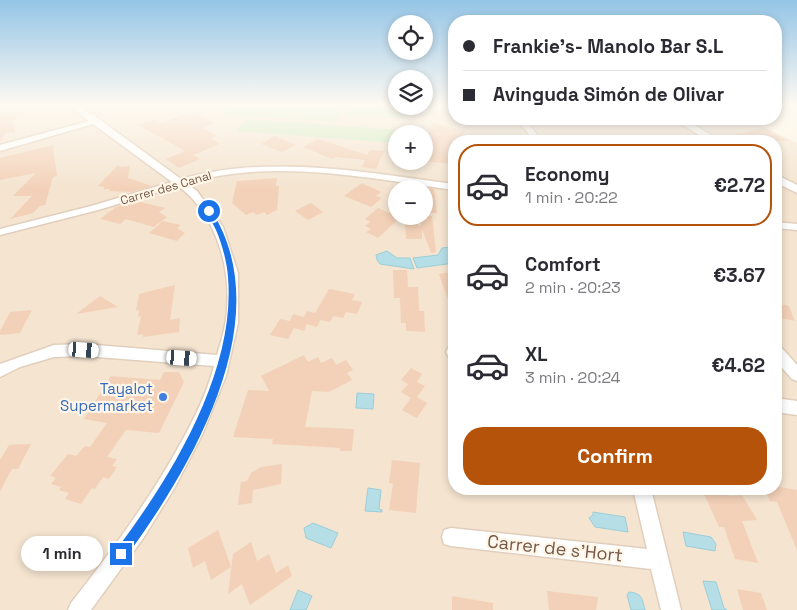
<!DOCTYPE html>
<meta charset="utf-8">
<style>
:root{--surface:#fff;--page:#f7f7f7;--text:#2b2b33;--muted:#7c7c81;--line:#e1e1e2;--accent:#b45309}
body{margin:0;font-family:"Space Grotesk",sans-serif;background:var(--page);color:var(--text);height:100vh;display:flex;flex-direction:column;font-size:19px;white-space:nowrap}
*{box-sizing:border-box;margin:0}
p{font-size:16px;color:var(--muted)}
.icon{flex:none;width:28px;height:28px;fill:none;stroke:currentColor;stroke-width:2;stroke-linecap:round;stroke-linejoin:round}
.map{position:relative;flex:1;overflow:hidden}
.panel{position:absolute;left:448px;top:135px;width:334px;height:360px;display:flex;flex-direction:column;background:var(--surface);border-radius:20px;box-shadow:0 2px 8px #0003}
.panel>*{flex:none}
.top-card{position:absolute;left:448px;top:15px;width:334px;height:110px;border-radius:20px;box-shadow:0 2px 8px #0003;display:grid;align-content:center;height:110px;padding:0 15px;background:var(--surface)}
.tools{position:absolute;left:388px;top:15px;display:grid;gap:10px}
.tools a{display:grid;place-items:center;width:45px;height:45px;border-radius:50%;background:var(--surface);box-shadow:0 2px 8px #0003;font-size:25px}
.end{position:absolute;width:22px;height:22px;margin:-11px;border:6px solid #1a73e8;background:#fff;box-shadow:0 0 0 2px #fff}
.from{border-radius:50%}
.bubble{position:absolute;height:35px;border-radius:18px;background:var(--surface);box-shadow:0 2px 8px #0003;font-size:16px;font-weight:700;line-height:35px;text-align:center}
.car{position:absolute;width:15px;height:30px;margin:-15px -8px;border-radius:6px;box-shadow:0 0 4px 1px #0007;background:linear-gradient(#fff 24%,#345 0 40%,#fff 0 76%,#345 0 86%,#fff 0)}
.top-card b{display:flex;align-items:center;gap:18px;height:48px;font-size:19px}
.top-card b+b{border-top:1px solid var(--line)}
.top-card i{width:12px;height:12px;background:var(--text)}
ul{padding:9px 0 0;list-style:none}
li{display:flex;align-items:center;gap:15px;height:82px;margin:0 10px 8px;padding:0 5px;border:2px solid transparent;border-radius:20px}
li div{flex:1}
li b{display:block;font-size:19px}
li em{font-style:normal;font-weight:700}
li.on{border-color:var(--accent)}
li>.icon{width:45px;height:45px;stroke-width:1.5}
.action{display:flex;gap:10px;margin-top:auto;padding:10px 15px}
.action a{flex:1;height:58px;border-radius:20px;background:var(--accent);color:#fff;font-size:20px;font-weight:700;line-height:58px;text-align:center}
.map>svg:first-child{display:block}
.residential{fill:#f4e4d0;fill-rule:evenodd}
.green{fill:#d0eac0}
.water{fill:#b6dee6;stroke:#9cced9}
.building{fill:#f3d1b8}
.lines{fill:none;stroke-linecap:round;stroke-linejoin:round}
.service-casing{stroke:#e1cfbd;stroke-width:3}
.minor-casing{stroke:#e1cfbd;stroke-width:3}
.tertiary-casing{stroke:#e1cfbd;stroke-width:3}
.service{fill:#fff;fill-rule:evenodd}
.minor{fill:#fff;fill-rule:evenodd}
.tertiary{fill:#fff;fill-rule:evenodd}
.route{fill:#1a73e8}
.shop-dot{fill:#3f7fe0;stroke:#fff6e8;stroke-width:2}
.labels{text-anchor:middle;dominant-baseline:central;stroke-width:4.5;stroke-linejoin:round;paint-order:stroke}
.far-street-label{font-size:12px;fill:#755848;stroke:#fff6e8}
.shop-label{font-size:15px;fill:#366cbe;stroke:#fff6e8;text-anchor:end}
.near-street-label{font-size:18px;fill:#755848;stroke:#fff6e8}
</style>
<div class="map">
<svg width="797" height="610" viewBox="0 0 797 610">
<rect width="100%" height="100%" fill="#fdf3e1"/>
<path class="residential" d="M0,105H454V119H747L797,143V610H0ZM396,134H424V161H396ZM454,141H775V489H454ZM396,189H424V216H396Z"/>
<path class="green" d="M234,105H344L335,122L225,115Z
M353,105L407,107L403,119L347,115Z
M246,119L400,130L398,134H396L395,143L236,131Z"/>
<path class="water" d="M450,247L454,248V263L417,268L413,258L438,255L442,248Z
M387,251L397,258H410L414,269L380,264L377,260L376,255Z
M357,393L374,394L373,409L356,408Z
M368,488L381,490L379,509L382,510V512L365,511Z
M593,512L625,517L628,532L595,527L589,518L593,515Z
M313,523L338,533L331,548L306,538L304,528Z
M683,532L711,537L716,544L715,551L686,546Z
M703,581L716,582L724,608L727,610H712Z
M298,590L312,596L306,610H290Z
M629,592C642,593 642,598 645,610H631L627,595Z"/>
<path class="building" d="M20,110L13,122L15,132L6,133L0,142V111Z
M194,111L214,123L202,128L217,136L210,138L220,144L193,155L200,159L179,168L166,159L185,151L138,125L154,120L161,123Z
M432,123L465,131L457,141H454V164L421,161H424V150Z
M764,128L791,141H729L728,136Z
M275,136L296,145L282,152L261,144Z
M318,139L367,155L370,150L384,151L376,169L362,167L365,160L336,157L332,159L303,147Z
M53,145L57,176L53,177L45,205L40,206L33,213L10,219L32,196H13L36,173L0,180V158Z
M118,165L121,167L130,166L128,178L152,186L131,192L109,191L110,189H103L105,187L98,186Z
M277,178L276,186H279L277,210L267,215L264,212L257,215L253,212L246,215L232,203L237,181Z
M362,183L381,192L376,196L382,198L371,207L344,196Z
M424,187L434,189L437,213H424Z
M136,201L165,208L159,212L167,217L154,227L126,219L120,224L100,219L116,207Z
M311,203L323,212L308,220L295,211Z
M396,206V216H402L378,238L366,232L371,229L365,226L370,222L365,219L378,208L389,213Z
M418,216H432L436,252L431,253L422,229V239H406L405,219L421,226Z
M163,221L181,225L177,228L185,233L177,241L149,233Z
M393,270H407L408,287H418L419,311H424L425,332L406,331V323H401L400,298H394Z
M451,272L454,281L452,311L439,274Z
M175,285L170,320L180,318L179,332L143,337V334L137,335L141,316L138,317L139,310L136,311L139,294Z
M329,289L355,294L352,300L362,302L357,314L346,312L343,318L333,316L330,322L320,320L317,327L307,324L304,331L294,328L288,339L270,335L280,319L290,321L293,314L304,317L307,311L315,313Z
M100,296L118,307L76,314Z
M775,303L789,306L795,321L775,317Z
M32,310L20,333L0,335V331L10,312Z
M304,355L308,362L318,357L321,363L332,358L336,365L346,360L353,370L347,373L352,380L329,392L312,391L305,427L354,429L352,451H340V448L272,444L273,439L233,437L248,390L269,391L261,376Z
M411,368L422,374L417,382L425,386L417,397L427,403L417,418L402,410L411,398L401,392L408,384L401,380Z
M164,372H179L184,382L159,433L126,430L107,457L117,459L112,466L117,467L109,479L103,477L95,489L92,488L81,504L65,499L69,493L59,490L61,487L51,484L56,478L50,476L68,454L76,456L85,446L90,447L107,423L84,419L111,376L160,380Z
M31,444L18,469H12L0,491V460L9,445Z
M392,460L420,463L416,513L389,510L393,484L389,483Z
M282,464L281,484L253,490L252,503L238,505L241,482L247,481L251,473L261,467Z
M775,486L797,490V550L777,502L770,501L765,489H775Z
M727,492L730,496L742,495L757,520L742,521L758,563L735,559L724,527H719L704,494Z
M218,530L231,567L211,580L205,561L193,568L188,548Z
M251,542L257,561L269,554L276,573L288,565L292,576L250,605L242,584L228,594L233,554Z
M737,589L761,593L767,610H743Z
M547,591L598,597L596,610H549Z
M452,596L493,603V610H452Z"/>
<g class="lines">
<defs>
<path id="service" d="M97,113L100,114L89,118L87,117Z"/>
<path id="minor" d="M68,105H77L99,119L181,179C269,154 365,172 454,184V190C368,178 272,158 187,183L197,191L223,227L238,273V323L226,376L202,435L175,487L144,537L91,610H68L71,603C110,553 148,502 179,446C193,421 207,394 214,366L84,356L54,357L20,367L0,377V364L54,345L84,344L217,355C220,345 223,335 225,325C234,277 219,216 178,186L98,210L0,235V229L91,206L172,182L93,124L0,151V145L89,121Z
M517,119H525L542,141H534Z
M775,222L797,224V230L775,228Z
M775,344L780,346L797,365V381L792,379L775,360Z
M453,346H454V358L448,356L446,352L448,348Z
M775,398L797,401V415L775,412Z
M633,489H651L681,610H661L651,569L451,546L444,544L442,537L444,530L451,528L647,549Z"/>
<path id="tertiary" d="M673,119H684L721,141H709Z
M775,174L797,185V193L775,182Z"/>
</defs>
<use href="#service" class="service-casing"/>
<use href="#minor" class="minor-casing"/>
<use href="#tertiary" class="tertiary-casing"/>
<use href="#service" class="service"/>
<use href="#minor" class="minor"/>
<use href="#tertiary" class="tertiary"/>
</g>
<linearGradient id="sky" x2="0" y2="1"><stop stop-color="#94c5e7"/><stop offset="0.55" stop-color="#fefaf2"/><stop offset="1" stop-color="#fefaf2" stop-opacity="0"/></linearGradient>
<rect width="797" height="190" fill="url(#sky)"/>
<path class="route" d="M206,210H211C281,318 191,469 125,558L121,560L116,558L114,554L116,550C171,477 236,372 228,277C227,262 222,244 216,230C213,223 207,216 206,210Z"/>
<circle class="shop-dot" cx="163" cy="397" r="5"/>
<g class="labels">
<g class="far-street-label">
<text transform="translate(166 188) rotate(-16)">Carrer des Canal</text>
</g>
<g class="shop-label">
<text x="153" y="388">Tayalot<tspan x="153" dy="17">Supermarket</tspan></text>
</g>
<g class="near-street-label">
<text transform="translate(555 548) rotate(6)">Carrer de s'Hort</text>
</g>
</g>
</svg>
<div class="tools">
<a><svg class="icon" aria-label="locate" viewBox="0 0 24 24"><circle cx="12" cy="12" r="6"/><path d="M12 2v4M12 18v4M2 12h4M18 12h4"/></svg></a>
<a><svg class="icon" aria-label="layers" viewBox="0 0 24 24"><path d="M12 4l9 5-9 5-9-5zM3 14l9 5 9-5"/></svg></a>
<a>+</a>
<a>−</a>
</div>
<i class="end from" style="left:209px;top:211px"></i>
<i class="end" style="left:121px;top:554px"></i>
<div class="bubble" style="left:21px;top:536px;width:82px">1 min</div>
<i class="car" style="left:84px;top:350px;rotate:94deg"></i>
<i class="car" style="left:182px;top:358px;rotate:94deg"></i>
<div class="top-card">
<b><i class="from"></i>Frankie's- Manolo Bar S.L</b>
<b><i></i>Avinguda Simón de Olivar</b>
</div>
<section class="panel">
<ul>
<li class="on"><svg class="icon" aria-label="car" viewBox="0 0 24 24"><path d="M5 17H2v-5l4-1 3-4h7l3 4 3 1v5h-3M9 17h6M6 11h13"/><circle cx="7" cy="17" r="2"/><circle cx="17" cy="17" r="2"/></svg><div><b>Economy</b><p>1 min · 20:22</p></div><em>€2.72</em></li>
<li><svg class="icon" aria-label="car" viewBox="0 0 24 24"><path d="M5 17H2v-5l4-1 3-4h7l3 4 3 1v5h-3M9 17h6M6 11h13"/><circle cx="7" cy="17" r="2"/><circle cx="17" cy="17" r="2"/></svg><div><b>Comfort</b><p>2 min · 20:23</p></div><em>€3.67</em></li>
<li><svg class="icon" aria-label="car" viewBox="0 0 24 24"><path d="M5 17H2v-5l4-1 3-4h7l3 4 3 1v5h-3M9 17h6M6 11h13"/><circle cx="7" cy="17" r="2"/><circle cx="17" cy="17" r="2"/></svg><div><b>XL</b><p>3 min · 20:24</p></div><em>€4.62</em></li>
</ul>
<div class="action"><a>Confirm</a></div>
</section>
</div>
